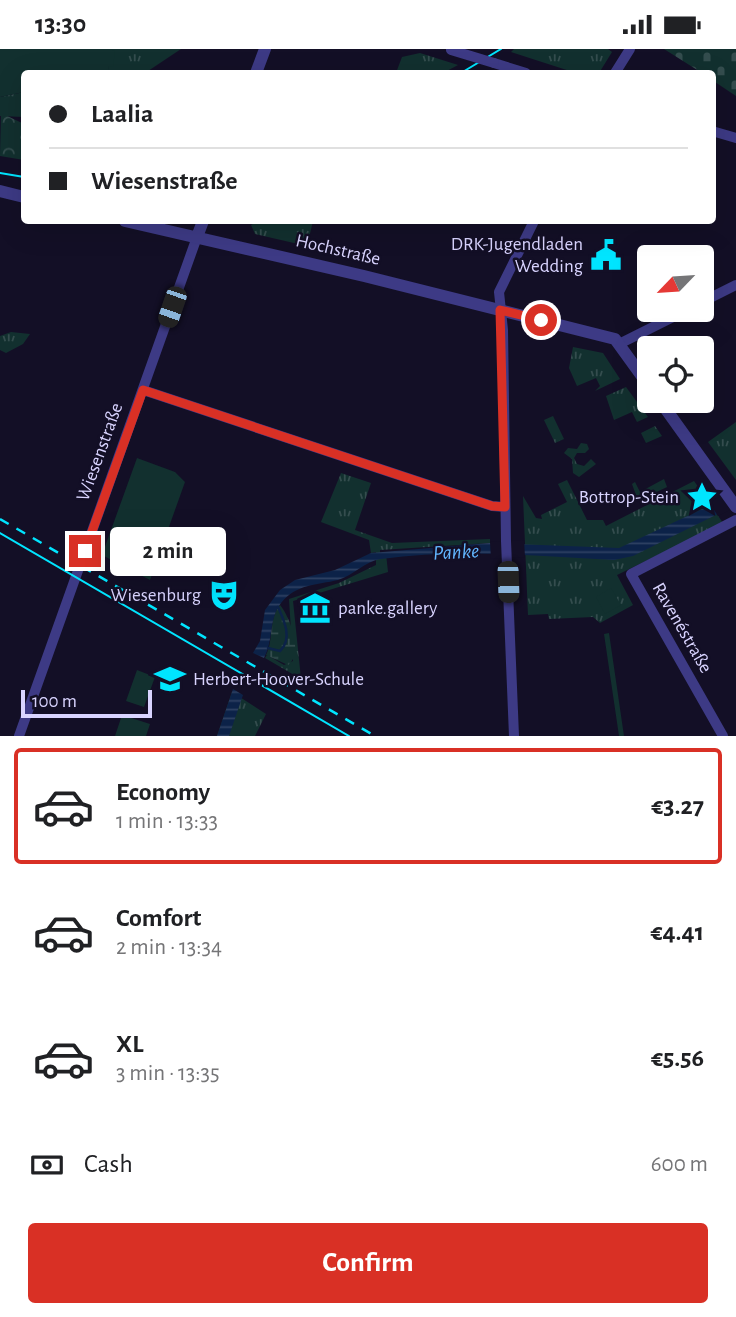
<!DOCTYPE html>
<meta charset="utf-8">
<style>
:root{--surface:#fff;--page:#f2f2f2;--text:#202124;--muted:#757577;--line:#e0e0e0;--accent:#d93025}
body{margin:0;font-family:"Alegreya Sans",sans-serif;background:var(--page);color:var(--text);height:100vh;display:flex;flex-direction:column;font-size:26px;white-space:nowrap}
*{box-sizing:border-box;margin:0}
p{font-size:23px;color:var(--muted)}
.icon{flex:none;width:38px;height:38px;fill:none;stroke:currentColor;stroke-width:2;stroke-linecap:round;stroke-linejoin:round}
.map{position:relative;height:687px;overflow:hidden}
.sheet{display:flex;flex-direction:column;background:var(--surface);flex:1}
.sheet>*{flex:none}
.hud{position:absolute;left:21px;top:21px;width:695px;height:154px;border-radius:7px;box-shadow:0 7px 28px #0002;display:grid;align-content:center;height:154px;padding:0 28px;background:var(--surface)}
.needle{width:46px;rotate:245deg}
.tools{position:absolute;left:637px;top:196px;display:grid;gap:14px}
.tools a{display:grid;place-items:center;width:77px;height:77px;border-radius:7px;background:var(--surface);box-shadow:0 7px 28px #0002;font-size:35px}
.scale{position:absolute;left:21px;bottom:18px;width:131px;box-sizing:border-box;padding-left:7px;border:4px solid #d9d4ff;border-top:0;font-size:19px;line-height:24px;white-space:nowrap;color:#d9d4ff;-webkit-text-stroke:5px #130f26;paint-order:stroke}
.end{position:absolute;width:32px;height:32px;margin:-16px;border:9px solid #d93025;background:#fff;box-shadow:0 0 0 4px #fff}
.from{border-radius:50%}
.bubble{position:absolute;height:49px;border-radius:7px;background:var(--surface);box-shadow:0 7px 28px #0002;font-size:23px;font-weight:700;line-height:49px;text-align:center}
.car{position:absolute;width:21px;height:42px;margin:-21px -10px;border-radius:9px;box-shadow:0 0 5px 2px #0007;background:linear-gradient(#222 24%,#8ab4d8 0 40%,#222 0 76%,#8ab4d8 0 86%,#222 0)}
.hud b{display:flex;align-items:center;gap:24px;height:66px;font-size:26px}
.hud b+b{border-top:2px solid var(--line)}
.hud i{width:18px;height:18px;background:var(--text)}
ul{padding:12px 0 0;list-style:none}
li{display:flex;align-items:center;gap:21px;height:116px;margin:0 14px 10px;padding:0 14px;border:4px solid transparent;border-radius:7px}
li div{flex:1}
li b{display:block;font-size:26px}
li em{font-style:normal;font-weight:700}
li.active{border-color:var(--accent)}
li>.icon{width:63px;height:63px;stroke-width:1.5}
.pay{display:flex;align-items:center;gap:18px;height:77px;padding:0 28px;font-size:26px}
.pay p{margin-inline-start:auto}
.primary-button{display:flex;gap:14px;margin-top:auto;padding:14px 28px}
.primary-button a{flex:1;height:80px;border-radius:7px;background:var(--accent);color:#fff;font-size:28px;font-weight:700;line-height:80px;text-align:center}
.status{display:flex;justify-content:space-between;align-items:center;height:49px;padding:0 35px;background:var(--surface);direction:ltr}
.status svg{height:19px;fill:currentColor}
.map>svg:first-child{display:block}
.grass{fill:url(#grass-tufts)}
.forest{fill:url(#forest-crowns)}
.wetland{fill:url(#wetland-marsh)}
.cemetery{fill:url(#cemetery-stones)}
.pitch{fill:#12302f}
.water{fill:url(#water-rules)}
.pier{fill:#130f26}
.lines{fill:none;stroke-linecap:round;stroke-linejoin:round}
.stream{stroke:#0c2248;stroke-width:2.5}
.minor{stroke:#3d3a85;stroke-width:10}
.tertiary{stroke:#3d3a85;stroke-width:12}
.tram{stroke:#00e5ff;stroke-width:2}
.rail{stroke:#00e5ff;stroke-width:2.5;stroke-dasharray:10 9;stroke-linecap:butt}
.minor-bridge{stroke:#3d3a85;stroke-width:10}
.route{stroke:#d93025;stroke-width:9}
.labels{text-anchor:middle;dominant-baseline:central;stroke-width:5;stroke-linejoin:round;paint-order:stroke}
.poi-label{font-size:19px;fill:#d9d4ff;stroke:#130f26;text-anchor:end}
.street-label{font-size:19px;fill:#d9d4ff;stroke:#130f26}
.water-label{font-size:21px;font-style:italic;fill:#62b6ff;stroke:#130f26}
</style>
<div class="status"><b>13:30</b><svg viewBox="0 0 49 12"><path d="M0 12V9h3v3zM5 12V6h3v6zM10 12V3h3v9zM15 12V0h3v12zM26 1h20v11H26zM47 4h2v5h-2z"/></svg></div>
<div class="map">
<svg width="736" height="687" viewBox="0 0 736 687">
<defs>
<pattern id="grass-tufts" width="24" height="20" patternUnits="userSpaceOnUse" patternTransform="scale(1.75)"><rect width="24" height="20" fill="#12302f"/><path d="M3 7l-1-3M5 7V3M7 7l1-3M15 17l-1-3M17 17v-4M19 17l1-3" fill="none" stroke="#344d4e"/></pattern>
<pattern id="forest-crowns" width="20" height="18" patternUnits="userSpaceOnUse" patternTransform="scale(1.75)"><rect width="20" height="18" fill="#12302f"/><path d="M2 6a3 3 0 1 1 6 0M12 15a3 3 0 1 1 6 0" fill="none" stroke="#344d4e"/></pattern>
<pattern id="wetland-marsh" width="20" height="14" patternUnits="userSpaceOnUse" patternTransform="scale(1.75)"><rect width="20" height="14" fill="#12302f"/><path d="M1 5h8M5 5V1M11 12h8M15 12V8" fill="none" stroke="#344d4e"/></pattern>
<pattern id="cemetery-stones" width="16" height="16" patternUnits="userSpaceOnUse" patternTransform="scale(1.75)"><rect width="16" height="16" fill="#12302f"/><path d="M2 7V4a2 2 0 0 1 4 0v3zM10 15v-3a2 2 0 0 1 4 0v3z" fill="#344d4e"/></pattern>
<pattern id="water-rules" width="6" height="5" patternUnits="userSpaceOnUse" patternTransform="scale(1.75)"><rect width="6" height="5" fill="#0c2248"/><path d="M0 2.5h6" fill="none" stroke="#2f4163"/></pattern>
</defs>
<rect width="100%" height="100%" fill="#130f26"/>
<path class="grass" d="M110,0H181L145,24H99L108,21Z
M514,0H608L612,3L599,24H576L511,3Z
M420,4L458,16L443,24H396L402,8Z
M24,43V68L0,67V48Z
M258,172H313L307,197L255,185L251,176Z
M11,283L30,285L23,295L6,304L0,301V287Z
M573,298L603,304L620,330L595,342L600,337L596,329L577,337L569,319Z
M626,338L648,368L637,373L632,363L614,371L606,347Z
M553,367L564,390L555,394L544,371Z
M736,373V431L708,393Z
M655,377L662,387L646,394L641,384Z
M581,394L587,395L589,400L585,404H577L574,409L577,415L584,417L591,410L596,415L579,428L573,424L572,410L564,404L568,399L577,400Z
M341,424L371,434L355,481L392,494L490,490V494L380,501V506L386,505L388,523L293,552L301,630L265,609L267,606L284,616L293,612L289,550L339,534L376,516V503L371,504L369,491L321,473Z
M664,430L667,438L646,448L636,446L632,435L635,433L640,443Z
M567,431L587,471H603L606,477L694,432L723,474L617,526L633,556L600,574L593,568L549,570L548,565L528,566L523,447L536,469L542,470L541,466L567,453L558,435Z
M232,643L266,665L255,687H217Z"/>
<path class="forest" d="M1,64L24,75V111L0,107Z"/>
<path class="wetland" d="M280,556C290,568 304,605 288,616L266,606C274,590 268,571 280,556Z"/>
<path class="cemetery" d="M664,0H736V47L712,31V24H702Z"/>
<path class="pitch" d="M0,0H110L115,2L113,18L109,17L108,21L99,24H24V43L0,48Z
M137,409L175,423L185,433L150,531L102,506Z
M611,539L621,556L605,565L596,548Z
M609,584L624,687H619L604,585Z
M137,621L155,628L144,658L126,652Z
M122,666L150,675L146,687H115Z"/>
<path class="water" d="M711,456H736L633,507L614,511C537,507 458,499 381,510C365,512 354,526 338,531C317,536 296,535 281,554C268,571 274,591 264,609L253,604L260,592L265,561L280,541L295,531L335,521L371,504L490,494L619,499Z
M233,640L243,646L229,687H217Z"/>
<path class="pier" d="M736,440V458L718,467L709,453Z
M524,491L525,508L491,510L490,493Z"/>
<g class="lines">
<path class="stream" d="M268,599L280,602C293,590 284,571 278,558"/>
<path class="minor" d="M494,14L526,24
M615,24L630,0
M712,82L736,89
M702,253L736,236
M619,295L687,261
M143,341L492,457L505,458
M19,687L197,188
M514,687L506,492L503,281L499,243L534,172
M723,687L631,525L736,471"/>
<path class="tertiary" d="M256,24L265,0
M0,142L24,148
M125,172L364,227L615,290L649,337
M197,188L203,172
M660,352L736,458"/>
<path class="tram" d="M461,24L501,0
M0,124L24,128
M0,484L349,687"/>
<path class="rail" d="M0,470L375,687"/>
<path class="minor-bridge" d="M451,1L494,14"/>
</g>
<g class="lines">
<path class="route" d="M85,502L143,341L492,457L505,458L500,261L541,271"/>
</g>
<defs>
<symbol id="civic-bare" viewBox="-9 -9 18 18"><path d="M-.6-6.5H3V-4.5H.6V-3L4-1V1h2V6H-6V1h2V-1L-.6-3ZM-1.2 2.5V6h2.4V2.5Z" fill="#00e5ff" stroke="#130f26" stroke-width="2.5" paint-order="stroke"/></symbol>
<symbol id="sight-bare" viewBox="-9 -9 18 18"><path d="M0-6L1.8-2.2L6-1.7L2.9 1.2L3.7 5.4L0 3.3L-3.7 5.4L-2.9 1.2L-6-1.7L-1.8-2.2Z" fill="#00e5ff" stroke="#130f26" stroke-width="2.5" paint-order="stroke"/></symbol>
<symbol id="theatre-bare" viewBox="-9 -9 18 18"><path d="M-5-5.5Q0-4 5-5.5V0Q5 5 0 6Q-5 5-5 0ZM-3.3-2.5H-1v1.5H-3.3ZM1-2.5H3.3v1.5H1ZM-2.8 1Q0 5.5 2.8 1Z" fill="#00e5ff" stroke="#130f26" stroke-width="2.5" paint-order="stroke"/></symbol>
<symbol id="museum-bare" viewBox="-9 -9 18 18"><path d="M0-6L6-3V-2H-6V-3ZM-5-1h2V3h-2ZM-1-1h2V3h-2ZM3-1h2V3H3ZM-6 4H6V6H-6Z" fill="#00e5ff" stroke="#130f26" stroke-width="2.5" paint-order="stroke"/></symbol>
<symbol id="school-bare" viewBox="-9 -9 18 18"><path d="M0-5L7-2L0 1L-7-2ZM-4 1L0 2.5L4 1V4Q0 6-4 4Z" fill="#00e5ff" stroke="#130f26" stroke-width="2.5" paint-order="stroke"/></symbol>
</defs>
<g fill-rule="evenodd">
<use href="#civic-bare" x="584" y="184" width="44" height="44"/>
<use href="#sight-bare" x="680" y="426" width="44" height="44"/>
<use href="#theatre-bare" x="202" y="524" width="44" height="44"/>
<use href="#museum-bare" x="293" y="537" width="44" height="44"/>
<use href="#school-bare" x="148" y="608" width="44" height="44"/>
</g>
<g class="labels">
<g class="poi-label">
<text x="583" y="195">DRK-Jugendladen<tspan x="583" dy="22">Wedding</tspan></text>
<text x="679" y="448">Bottrop-Stein</text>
<text x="201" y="546">Wiesenburg</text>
<text x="338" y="559" text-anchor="start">panke.gallery</text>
<text x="193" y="630" text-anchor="start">Herbert-Hoover-Schule</text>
</g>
<g class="street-label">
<text transform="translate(338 201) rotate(13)">Hochstraße</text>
<text transform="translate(100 403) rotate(-70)">Wiesenstraße</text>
<text transform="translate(682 579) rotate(60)">Ravenéstraße</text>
</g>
<g class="water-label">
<text transform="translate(456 503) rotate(-3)">Panke</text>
</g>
</g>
</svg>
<div class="tools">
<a><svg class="needle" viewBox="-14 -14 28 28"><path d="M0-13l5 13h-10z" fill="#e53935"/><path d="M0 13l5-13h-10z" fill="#757577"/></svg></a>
<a><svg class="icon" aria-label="locate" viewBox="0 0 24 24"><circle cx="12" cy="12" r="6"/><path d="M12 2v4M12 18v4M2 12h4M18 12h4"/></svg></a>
</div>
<div class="scale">100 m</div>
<i class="end from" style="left:541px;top:271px"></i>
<i class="end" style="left:85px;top:502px"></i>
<div class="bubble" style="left:110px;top:478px;width:116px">2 min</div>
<i class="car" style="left:172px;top:258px;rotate:199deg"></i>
<i class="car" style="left:508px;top:533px;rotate:178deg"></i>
<div class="hud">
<b><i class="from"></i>Laalia</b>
<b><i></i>Wiesenstraße</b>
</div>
</div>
<section class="sheet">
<ul>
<li class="active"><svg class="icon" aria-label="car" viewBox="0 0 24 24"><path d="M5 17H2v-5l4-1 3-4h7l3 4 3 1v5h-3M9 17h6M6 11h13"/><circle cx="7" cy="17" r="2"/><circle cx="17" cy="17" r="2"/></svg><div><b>Economy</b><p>1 min · 13:33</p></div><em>€3.27</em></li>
<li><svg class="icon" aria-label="car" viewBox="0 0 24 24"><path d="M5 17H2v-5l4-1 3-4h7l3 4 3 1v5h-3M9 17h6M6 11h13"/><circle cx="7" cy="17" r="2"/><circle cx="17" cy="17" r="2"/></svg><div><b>Comfort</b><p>2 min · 13:34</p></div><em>€4.41</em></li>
<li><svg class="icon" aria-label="car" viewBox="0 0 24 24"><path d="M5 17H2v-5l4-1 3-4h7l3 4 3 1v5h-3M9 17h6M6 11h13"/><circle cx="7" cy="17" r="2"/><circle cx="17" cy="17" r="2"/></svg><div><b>XL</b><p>3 min · 13:35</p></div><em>€5.56</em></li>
</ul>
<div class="pay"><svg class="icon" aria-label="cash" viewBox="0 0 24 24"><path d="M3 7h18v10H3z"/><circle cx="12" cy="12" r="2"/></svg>Cash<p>600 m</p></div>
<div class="primary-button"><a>Confirm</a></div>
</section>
